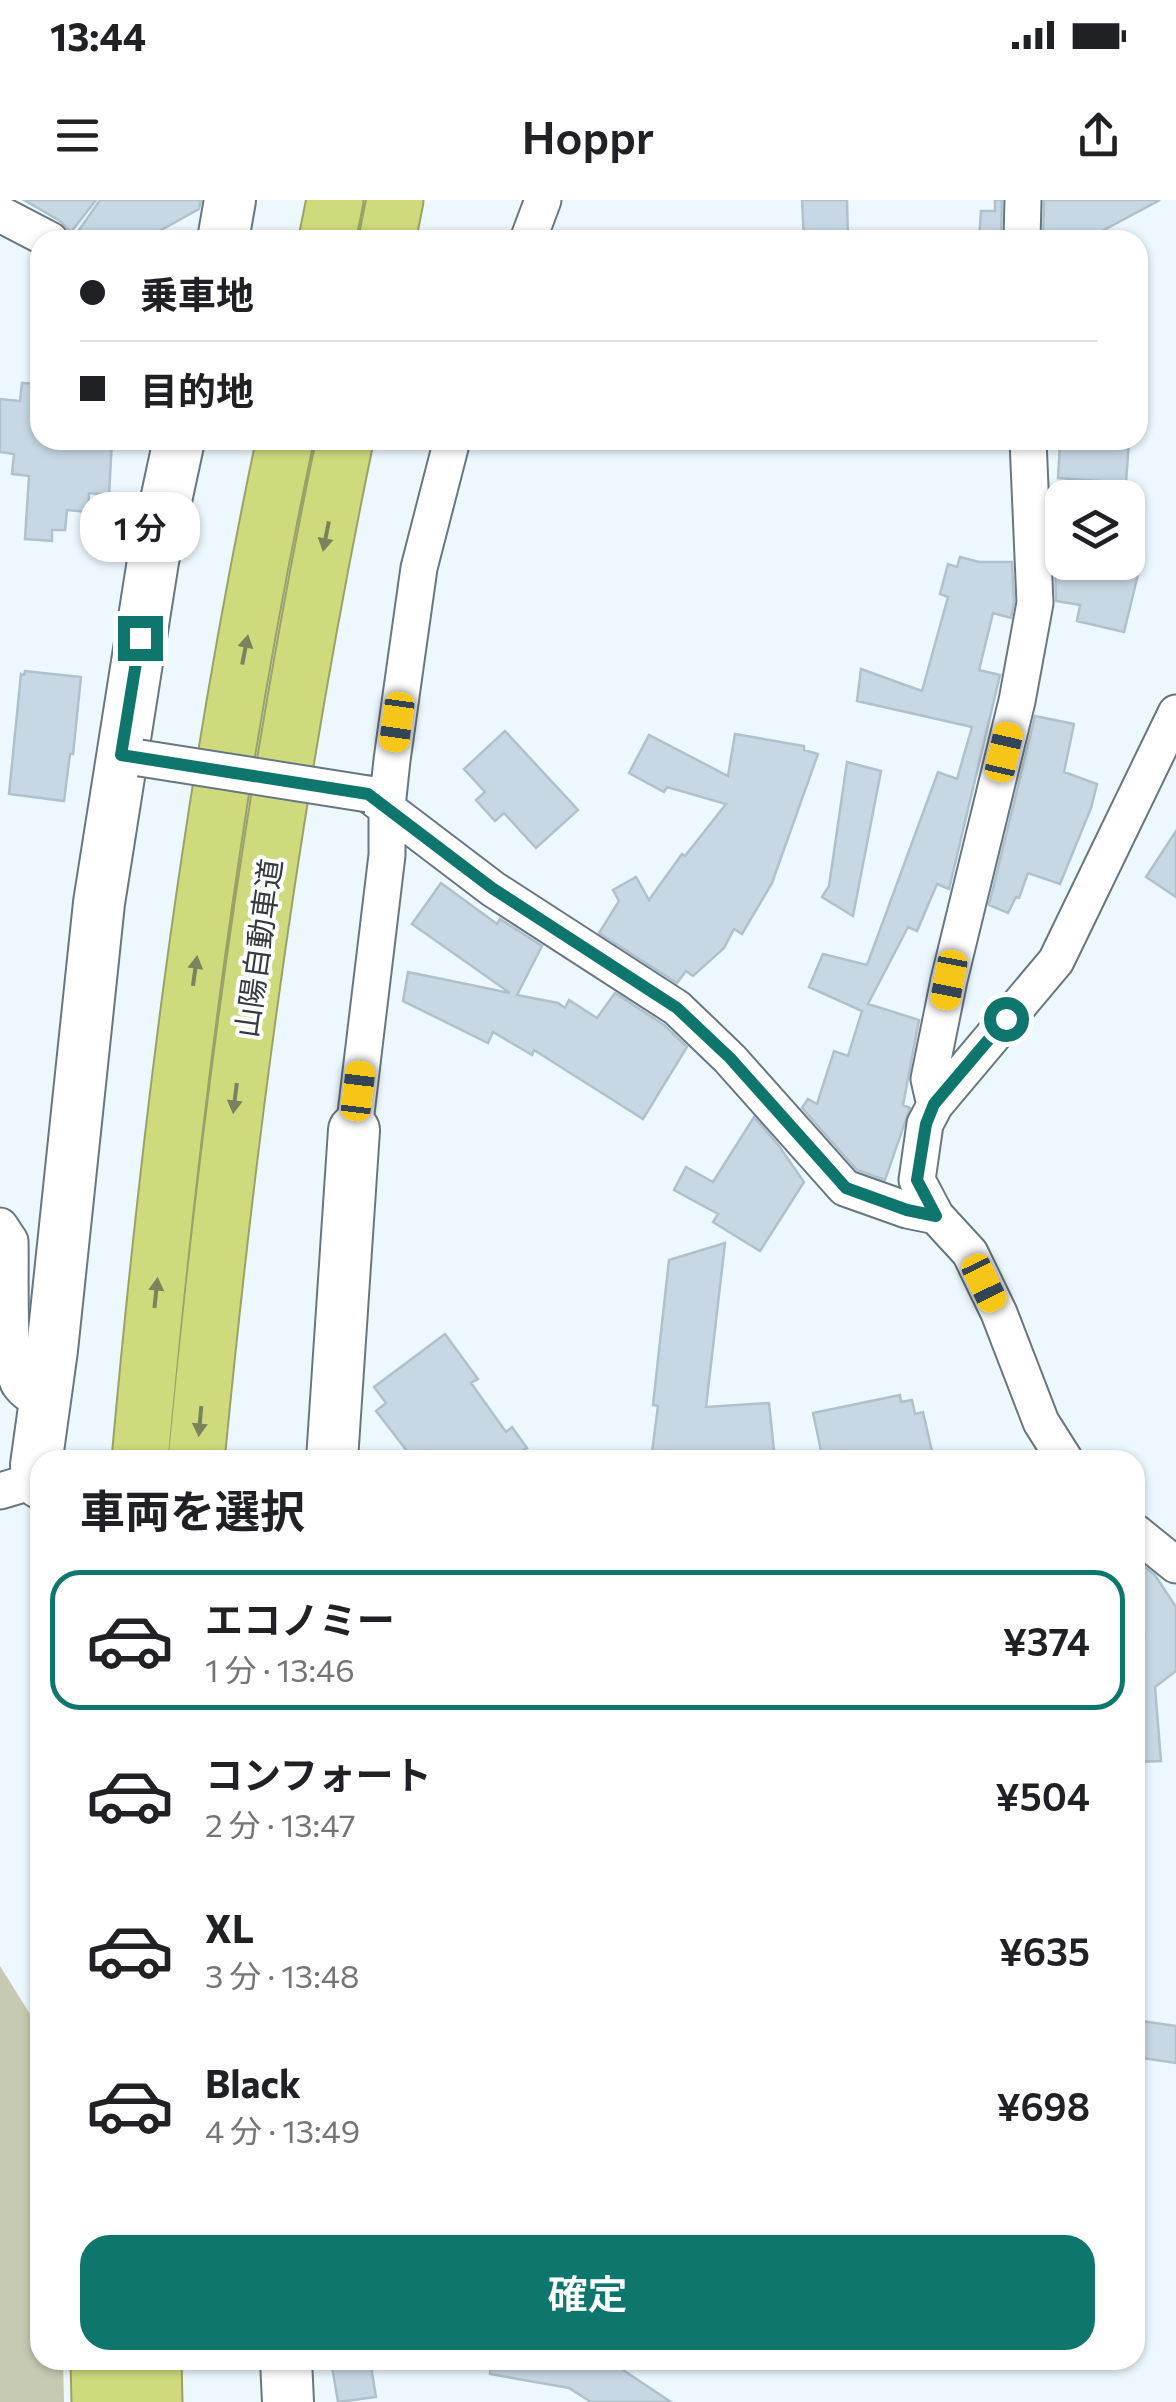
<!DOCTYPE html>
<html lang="ja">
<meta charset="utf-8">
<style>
:root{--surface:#fff;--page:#f2f2f2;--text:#202124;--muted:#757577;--line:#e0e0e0;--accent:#0f766e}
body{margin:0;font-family:Commissioner,"Noto Sans JP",sans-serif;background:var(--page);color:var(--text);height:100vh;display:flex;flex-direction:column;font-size:38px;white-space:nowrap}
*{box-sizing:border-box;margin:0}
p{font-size:32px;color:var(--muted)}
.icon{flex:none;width:55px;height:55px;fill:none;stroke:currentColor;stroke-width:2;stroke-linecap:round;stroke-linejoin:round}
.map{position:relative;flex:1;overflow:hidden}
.side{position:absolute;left:30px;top:1250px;width:1115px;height:920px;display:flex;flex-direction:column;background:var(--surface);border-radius:30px;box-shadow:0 2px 8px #0004}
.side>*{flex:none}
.top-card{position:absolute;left:30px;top:30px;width:1118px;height:220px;border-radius:30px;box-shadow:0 2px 8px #0004;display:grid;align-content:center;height:220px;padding:0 50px;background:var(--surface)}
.tools{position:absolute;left:1045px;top:280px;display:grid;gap:20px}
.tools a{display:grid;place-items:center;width:100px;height:100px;border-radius:20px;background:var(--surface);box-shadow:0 2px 8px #0004;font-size:50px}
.end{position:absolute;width:45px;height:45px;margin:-22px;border:12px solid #0f766e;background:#fff;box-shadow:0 0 0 5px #fff}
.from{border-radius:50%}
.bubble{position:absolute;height:70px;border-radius:30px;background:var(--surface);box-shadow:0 2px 8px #0004;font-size:32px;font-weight:600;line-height:70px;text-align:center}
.car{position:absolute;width:30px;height:60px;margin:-30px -15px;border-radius:12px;box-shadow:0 0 8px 2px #0007;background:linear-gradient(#f5c518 24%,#345 0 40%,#f5c518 0 76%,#345 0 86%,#f5c518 0)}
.top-card b{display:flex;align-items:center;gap:35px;height:95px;font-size:38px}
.top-card b+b{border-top:2px solid var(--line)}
.top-card i{width:25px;height:25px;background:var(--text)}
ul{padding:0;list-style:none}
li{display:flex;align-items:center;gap:30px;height:140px;margin:0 20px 15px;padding:0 30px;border:5px solid transparent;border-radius:30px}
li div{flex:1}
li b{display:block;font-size:38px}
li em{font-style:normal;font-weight:600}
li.active{border-color:var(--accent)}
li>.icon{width:90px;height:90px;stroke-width:1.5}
h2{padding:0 50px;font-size:45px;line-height:120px}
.action{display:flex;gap:20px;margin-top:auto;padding:20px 50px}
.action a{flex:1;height:115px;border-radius:30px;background:var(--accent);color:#fff;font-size:40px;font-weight:600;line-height:115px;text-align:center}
.status{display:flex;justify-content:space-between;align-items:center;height:70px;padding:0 50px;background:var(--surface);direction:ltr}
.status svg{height:28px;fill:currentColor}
header{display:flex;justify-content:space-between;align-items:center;height:130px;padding:0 50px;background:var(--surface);font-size:45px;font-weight:600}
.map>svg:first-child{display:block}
.green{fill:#c6cab2}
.building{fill:#c7d8e4;stroke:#b0c1cc;stroke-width:2.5}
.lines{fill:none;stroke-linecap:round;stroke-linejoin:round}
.street-casing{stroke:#677781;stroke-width:39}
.secondary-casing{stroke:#677781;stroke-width:54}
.highway-casing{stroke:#99a267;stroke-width:59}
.street{stroke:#fff;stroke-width:35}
.secondary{stroke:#fff;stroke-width:50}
.highway{stroke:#cfda7c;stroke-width:55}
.street-bridge-casing{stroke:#677781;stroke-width:39;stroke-linecap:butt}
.street-bridge{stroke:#fff;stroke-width:35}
.oneway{fill:#7a835b}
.route{stroke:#0f766e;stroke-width:12}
.labels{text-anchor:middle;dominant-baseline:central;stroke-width:8;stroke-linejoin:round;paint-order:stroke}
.street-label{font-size:30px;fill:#343b40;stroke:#fff}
</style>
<div class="status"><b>13:44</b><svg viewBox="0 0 49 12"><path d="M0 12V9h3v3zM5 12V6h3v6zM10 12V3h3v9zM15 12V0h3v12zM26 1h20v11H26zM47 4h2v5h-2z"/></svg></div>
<header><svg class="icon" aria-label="menu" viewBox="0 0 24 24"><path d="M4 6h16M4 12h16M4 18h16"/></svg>Hoppr<svg class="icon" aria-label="share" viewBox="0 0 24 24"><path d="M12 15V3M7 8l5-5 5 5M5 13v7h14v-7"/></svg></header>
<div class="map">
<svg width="1176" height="2202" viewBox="0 0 1176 2202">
<rect width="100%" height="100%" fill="#ecf7fe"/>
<path class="green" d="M0,1766L40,1830V2160H63L64,2202H0Z"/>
<path class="building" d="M24,0H96L71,32L60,21Z
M100,0H201L199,9L143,40H92L79,30Z
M802,0H847L848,40H804Z
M995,0H1002L1001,40H979L981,11H995Z
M1044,0H1160L1100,32L1073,40H1043Z
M22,183L40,184V240H112L109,295L89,293L88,312L67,310L65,330H52V341L25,339L29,276L12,274L14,254L0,252V199L20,201Z
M1075,240H1129L1126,283L1058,278L1060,244L1075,245Z
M960,357L979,362H1012L1014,402L1011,418L993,413L979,470L1000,475L949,689L937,684L917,731L908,727L868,804L919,820L903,905L910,908L885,980L857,970L802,908L808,899L817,904L834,851L848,856L862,811L809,787L823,754L867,765L938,572L957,579L972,527L857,501L861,469L922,491L948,397L940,394L948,364L957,367Z
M1055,362H1141L1124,432L1077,421L1080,405L1056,401Z
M25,471L81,477L73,554H70L64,601L9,594L21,474L24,475Z
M1035,516L1074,524L1064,572L1097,584L1091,608L1060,684L1028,673L1019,698L1016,697L1008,713L989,705Z
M505,531L578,610L536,648L504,613L495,621L476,600L485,592L464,569Z
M735,534L804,546V550L818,554L772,683L742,734L734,729L724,748L693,776L686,771L677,783L599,733L619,701L613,690L636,677L649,700L682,654L685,656L726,604L667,587L664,592L629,573L649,535L728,576Z
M847,562L881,571L853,716L822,697L829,686Z
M1176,631V697L1146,677Z
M441,683L497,724L500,719L542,746L517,795L558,803L565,808L569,800L597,818L615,793L664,825L687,847L643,919L534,850L532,855L493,832L488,843L403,801L408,772L510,793L412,724Z
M754,917L779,946L804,982L760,1051L713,1022L718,1014L674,990L686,967L713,982Z
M725,1043L706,1207L769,1203L775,1260H651L658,1206L653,1205L669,1060Z
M445,1134L478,1179L471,1183L506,1232L512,1227L527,1248L520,1252L526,1260H414L376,1211L386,1203L374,1187Z
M900,1195L901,1202L912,1200L915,1214L923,1212L934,1260H823L813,1213Z
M1135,1359L1155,1375L1176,1407V1471L1155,1487L1161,1561L1135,1562V1442L1144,1435L1135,1421Z
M1135,1820L1176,1826V1863L1135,1857Z
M331,2160H370L376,2197L338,2202Z
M491,2160H608L671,2202H591L569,2188L490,2174Z"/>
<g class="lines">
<defs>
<path id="street" d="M0,14L50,40
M528,40L543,0
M1022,40L1023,0
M368,594L493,689L677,808L730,859L845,988L907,1010L936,1016L970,1053L999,1113L1041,1222L1065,1260
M935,905L1056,761L1176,513
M354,930L387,655V607L392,560L419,368L452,240
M936,1016L917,980L925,924L935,905L929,879L949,780L1017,501L1035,403L1028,240
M0,1026L10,1041C11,1067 7,1168 19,1184C25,1193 35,1198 44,1203
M0,1291L37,1280
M1135,1332L1176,1365"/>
<path id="secondary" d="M223,40L230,0
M332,1260L354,930
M40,1283L37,1280L36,1265L52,1150L99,703L153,361L179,240
M286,2160L288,2202"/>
<path id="highway" d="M327,40L335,0
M387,40L395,0
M140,1260C171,918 214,576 285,240
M196,1260C229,918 275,577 345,240
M99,2160L100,2202
M153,2160L154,2202"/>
</defs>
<use href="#street" class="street-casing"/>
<use href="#secondary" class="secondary-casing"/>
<use href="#highway" class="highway-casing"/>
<use href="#street" class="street"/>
<use href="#secondary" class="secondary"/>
<use href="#highway" class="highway"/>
<defs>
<path id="street-bridge" d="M140,558L368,594"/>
</defs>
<use href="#street-bridge" class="street-bridge-casing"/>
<use href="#street-bridge" class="street-bridge"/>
</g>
<defs><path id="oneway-solid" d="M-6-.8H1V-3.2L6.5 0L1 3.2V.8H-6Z" transform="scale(2.5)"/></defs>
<g class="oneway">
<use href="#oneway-solid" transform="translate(326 336) rotate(101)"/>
<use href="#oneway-solid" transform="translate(245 450) rotate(-79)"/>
<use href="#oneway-solid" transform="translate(195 771) rotate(-82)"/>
<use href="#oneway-solid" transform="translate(235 898) rotate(97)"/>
<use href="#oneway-solid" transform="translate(156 1093) rotate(-84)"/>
<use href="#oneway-solid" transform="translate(200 1221) rotate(95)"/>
</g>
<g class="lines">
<path class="route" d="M140,438L121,555L368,594L492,688L677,808L730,858L846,988L907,1010L936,1016L917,980L926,924L934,904L1006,819"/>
</g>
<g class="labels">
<g class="street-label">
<text transform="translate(257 748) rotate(-82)">山陽自動車道</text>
</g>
</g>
</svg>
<div class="tools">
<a><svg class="icon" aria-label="layers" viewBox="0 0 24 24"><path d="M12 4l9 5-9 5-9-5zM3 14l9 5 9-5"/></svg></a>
</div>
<i class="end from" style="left:1006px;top:819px"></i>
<i class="end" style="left:140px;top:438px"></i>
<div class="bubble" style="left:80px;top:292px;width:120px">1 分</div>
<i class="car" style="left:397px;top:522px;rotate:188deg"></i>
<i class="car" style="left:1004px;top:552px;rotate:13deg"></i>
<i class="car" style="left:949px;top:780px;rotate:191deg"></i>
<i class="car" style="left:358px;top:891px;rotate:7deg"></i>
<i class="car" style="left:984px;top:1083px;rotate:154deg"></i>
<div class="top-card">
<b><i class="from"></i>乗車地</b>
<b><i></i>目的地</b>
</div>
<section class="side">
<h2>車両を選択</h2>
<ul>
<li class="active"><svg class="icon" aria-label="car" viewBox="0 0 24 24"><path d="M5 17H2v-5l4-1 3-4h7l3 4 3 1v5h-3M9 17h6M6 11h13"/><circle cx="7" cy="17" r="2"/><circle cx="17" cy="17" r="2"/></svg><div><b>エコノミー</b><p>1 分 · 13:46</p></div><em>¥374</em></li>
<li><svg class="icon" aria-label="car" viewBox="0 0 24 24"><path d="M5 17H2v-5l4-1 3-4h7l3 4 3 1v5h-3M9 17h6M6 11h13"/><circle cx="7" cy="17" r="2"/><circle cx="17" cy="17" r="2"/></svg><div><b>コンフォート</b><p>2 分 · 13:47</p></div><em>¥504</em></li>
<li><svg class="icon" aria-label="car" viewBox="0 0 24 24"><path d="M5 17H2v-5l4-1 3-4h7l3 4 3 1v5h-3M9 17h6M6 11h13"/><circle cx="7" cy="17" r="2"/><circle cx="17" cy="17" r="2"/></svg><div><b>XL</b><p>3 分 · 13:48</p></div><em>¥635</em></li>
<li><svg class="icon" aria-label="car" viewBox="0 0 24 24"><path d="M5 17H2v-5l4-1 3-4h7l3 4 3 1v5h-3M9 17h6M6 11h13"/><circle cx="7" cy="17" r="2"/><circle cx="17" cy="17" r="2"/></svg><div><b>Black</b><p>4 分 · 13:49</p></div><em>¥698</em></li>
</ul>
<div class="action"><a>確定</a></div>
</section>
</div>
